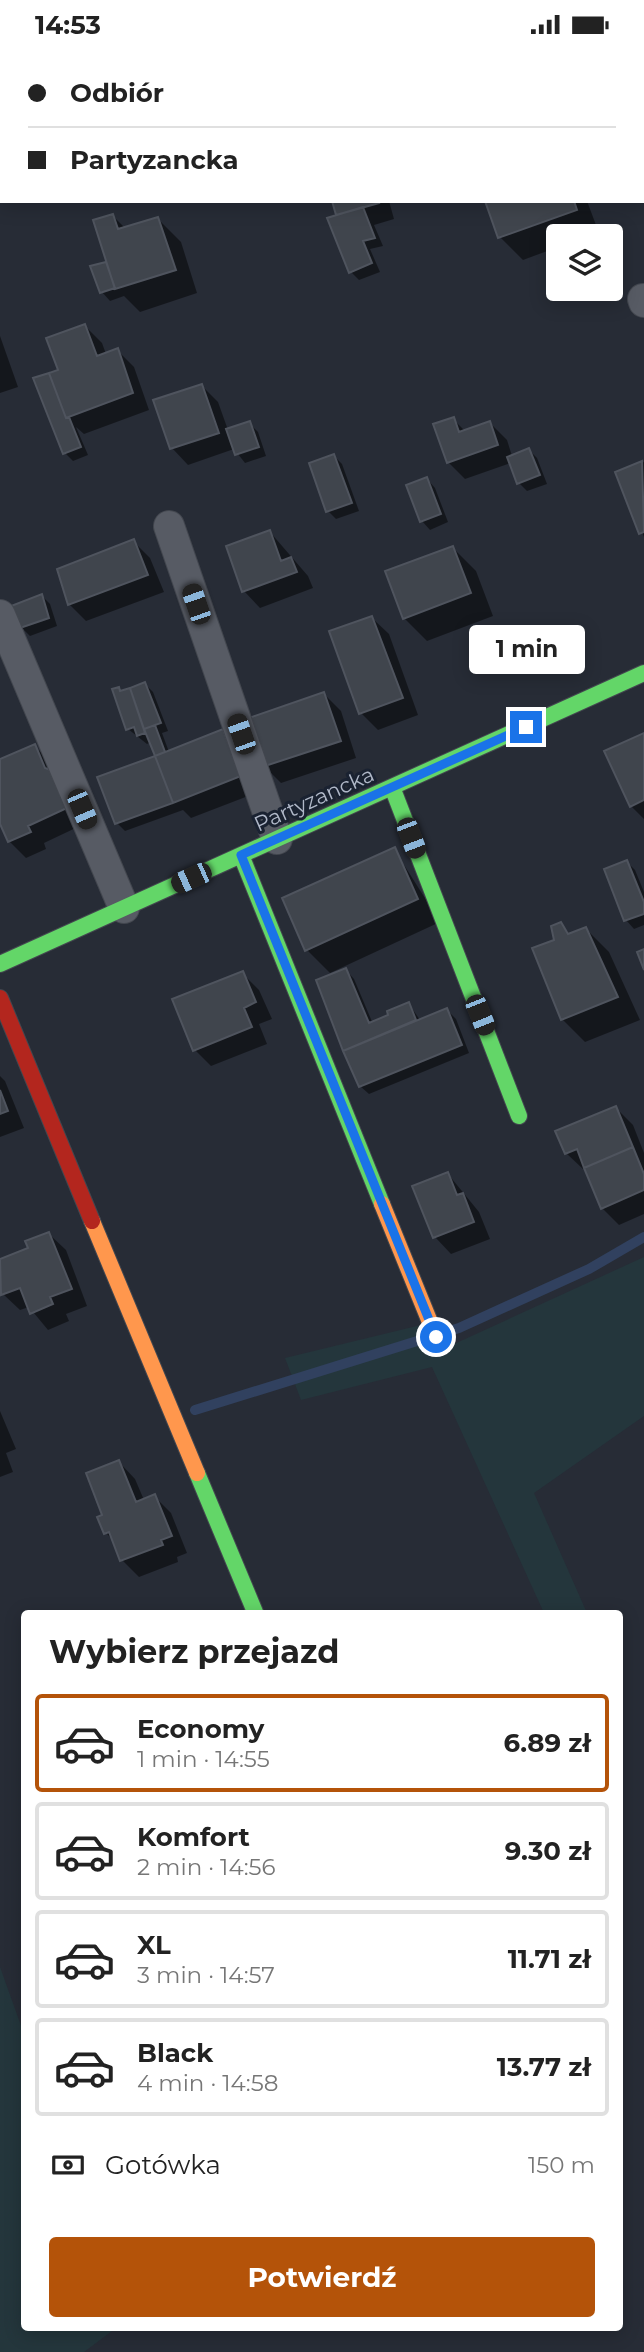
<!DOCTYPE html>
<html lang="pl">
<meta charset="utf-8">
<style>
:root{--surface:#fff;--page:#f2f2f2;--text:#222;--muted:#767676;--line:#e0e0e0;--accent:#b45309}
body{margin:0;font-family:Montserrat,sans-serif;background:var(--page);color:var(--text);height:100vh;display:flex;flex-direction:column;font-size:26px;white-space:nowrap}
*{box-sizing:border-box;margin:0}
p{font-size:23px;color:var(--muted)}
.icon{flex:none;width:38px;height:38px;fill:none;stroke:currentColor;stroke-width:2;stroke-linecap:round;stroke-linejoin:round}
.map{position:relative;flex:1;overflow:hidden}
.panel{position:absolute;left:21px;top:1561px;width:602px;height:721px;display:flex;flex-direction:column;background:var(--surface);border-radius:7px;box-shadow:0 4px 18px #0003}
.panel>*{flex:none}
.top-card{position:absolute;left:0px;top:0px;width:644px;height:154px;box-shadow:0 4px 18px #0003;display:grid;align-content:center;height:154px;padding:0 28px;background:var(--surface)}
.buttons{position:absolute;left:546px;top:175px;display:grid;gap:14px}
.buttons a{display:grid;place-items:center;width:77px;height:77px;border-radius:7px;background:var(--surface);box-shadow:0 4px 18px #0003;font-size:35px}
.end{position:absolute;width:32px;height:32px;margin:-16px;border:9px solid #1a73e8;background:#fff;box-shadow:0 0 0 4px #fff}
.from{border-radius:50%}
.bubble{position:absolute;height:49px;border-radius:7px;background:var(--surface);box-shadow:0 4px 18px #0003;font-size:23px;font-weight:700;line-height:49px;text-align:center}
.car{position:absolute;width:21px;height:42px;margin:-21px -10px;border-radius:9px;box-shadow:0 0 5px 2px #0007;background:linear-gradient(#222 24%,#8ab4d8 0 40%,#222 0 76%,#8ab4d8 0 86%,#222 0)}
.top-card b{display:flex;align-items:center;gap:24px;height:66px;font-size:26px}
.top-card b+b{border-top:2px solid var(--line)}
.top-card i{width:18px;height:18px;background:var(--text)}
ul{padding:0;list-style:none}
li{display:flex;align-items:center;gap:21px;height:98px;margin:0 14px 10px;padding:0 14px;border:4px solid var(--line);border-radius:7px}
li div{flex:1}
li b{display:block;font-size:26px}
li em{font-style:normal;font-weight:700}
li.current{border-color:var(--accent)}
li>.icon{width:63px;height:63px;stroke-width:1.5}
h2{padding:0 28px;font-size:32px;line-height:84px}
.pay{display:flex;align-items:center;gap:18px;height:77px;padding:0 28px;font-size:26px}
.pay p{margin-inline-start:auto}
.action{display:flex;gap:14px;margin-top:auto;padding:14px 28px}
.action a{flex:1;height:80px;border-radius:7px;background:var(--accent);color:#fff;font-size:28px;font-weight:700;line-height:80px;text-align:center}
.status{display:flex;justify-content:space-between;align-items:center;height:49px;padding:0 35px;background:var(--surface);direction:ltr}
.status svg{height:19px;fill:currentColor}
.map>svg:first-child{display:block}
.green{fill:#24363c}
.shadow{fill:#0007}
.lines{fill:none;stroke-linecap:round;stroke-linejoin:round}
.stream{stroke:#31415f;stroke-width:10}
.building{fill:#40454d;stroke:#4f545e;stroke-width:2}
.street-casing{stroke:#43474f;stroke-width:32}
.fast-casing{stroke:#43474f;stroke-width:18}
.slow-casing{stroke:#43474f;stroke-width:18}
.jam-casing{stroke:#43474f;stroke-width:18}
.street{stroke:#575b64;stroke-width:30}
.fast{stroke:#63d668;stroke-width:16}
.slow{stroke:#ff974d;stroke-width:16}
.jam{stroke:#b3261e;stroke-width:16}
.route{stroke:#1a73e8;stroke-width:9}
.labels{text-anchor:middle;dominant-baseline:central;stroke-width:6;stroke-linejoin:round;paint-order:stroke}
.street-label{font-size:21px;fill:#b0b8c8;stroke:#1a2231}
</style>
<div class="status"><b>14:53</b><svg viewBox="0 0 49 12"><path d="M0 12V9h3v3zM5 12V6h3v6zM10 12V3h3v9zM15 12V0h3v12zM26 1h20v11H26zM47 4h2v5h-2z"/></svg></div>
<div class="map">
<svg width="644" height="2303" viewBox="0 0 644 2303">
<rect width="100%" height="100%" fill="#272c36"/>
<path class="green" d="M644,1208V1367L534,1444L587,1564H544L432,1318L301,1351L285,1309L421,1276L452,1296Z
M0,1918L24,1985V2278L116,2279L84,2303H0Z"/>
<path class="shadow" d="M333,152H389L394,170L374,176L383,197L370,200L380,223L359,231L351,223Z
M487,152H587L599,184L558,187V198L523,211L500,188Z
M113,167L126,180L158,170L181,193L197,244L140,263L124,247L110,252L102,243L92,218L109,214Z
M85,277L102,294L106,305L117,301L134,318L149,361L84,385L76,378L88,406L73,412L65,404L60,322Z
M0,287L18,338L0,344Z
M202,337L218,353L228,381L249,374L258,383L266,407L245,414L234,400L188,416L172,399Z
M453,370L466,383L490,374L507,391L512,407L529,401L537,409L547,435L527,442L519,434L511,414L465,430L448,413Z
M334,407L342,415L359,462L336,470L328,462Z
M644,413V488L617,424Z
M427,430L435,439L448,473L430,481L422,472L408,437Z
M270,483L308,527L313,539L260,559L244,542Z
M133,492L150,509L164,543L86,572L69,555L59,521Z
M453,499L476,522L493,567L427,592L404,569Z
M42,547L50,555L57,577L30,587L21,578Z
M372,569L389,585L418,666L378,681L361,664Z
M145,635L153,643L168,682L162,684L169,703L223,682L239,699L256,744L191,769L183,761L125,782L117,774L159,708L151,693L147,695L128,680L118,640L122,644Z
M324,645L341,662L356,709L281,734L264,717Z
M644,686V770L631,757Z
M35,697L51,714L82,776L44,794L46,800L26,809L9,792L0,770V712Z
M394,800L440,873L330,924L307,901Z
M627,813L635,821L644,843V876L634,880L626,871Z
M560,875L571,886L586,880L609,903L640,971L585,993L562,970L556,892Z
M346,921L354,930L373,975L409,955L420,971L447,961L456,970L469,1004L369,1045L360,1037L318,932Z
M242,924L259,941L272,970L259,975L267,995L211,1017L195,1001Z
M0,1027L5,1032L24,1079L0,1088Z
M616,1059L633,1076L644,1104V1165L619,1176L602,1159L586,1119L583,1120L566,1104Z
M448,1125L479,1163L490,1190L451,1205L435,1188L414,1138Z
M49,1185L66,1201L87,1257L66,1265L69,1272L48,1281L29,1258L20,1261L3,1245L0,1211L30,1200Z
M0,1362L16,1400L6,1404L13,1423L0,1428Z
M119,1413L135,1430L144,1451L154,1447L171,1464L187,1504L177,1508L178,1513L139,1528L122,1511L114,1492L106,1484L104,1467Z"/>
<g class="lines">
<path class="stream" d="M195,1361L459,1279L589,1220L644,1188"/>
</g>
<path class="building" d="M332,152H378L379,154L336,166Z
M485,152H574L577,161L498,189Z
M363,158L375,189L363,192L372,214L349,224L327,169Z
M113,165L118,180L158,168L176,221L115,240L93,171Z
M106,213L115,239L100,244L90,217Z
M85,275L97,307L118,299L133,344L66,369L49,324L58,321L46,289Z
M49,324L66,369L69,368L81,398L63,405L33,329Z
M202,335L219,384L170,400L153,351Z
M454,368L459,383L490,372L498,396L447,414L433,375Z
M250,372L259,398L235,406L226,380Z
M529,399L540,426L517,435L507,408Z
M334,405L352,454L326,463L309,414Z
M642,412L644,483L639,485L615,423Z
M427,428L441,465L420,473L406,436Z
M270,481L281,512L291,508L297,523L242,543L226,497Z
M134,490L148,526L68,556L57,520Z
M453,497L471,544L403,570L385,522Z
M42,545L49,569L20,579L11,557Z
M372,567L403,649L359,665L329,582Z
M145,633L161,674L144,680L130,639Z
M119,638L120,642L130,639L145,684L137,687L134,678L126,681L112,640Z
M324,643L341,692L262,718L246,670Z
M155,676L165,703L155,707L144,680Z
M223,680L241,727L173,754L155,707Z
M644,684V751L630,758L604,702Z
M35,695L45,719L51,721L67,759L28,777L31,783L8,793L0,775V710Z
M155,707L173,754L115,775L97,728Z
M395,798L418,850L305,902L282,849Z
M627,811L644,853V865L624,872L604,820Z
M561,873L568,885L586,878L618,948L561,971L532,899L554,891L551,877Z
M644,900V921L637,903Z
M346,919L369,974L388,966L387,962L409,953L416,971L343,1002L316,931Z
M243,922L256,953L244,959L252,978L193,1002L172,950Z
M447,959L462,996L359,1038L343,1002Z
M0,1041L8,1062L0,1065Z
M616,1057L633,1098L584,1119L577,1100L565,1105L555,1082Z
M633,1098L644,1125V1141L601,1160L584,1119Z
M448,1123L457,1146L463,1144L474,1173L433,1189L412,1137Z
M49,1183L72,1240L50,1248L53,1255L30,1265L20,1239L1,1246L0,1210L28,1199L25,1192Z
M119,1411L136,1453L155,1445L172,1487L161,1491L163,1496L120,1512L109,1483L104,1485L97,1468L102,1466L86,1424Z"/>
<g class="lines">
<defs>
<path id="street" d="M643,250L644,253
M169,477L277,790
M0,566L124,859"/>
<path id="fast" d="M392,738L519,1067
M241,806L382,1155
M0,915L644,624
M197,1424L255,1563"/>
<path id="slow" d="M382,1155L436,1288
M92,1172L197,1424"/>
<path id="jam" d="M0,949L92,1172"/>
</defs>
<use href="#street" class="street-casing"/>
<use href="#fast" class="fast-casing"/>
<use href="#slow" class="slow-casing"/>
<use href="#jam" class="jam-casing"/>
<use href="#street" class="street"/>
<use href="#fast" class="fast"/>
<use href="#slow" class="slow"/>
<use href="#jam" class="jam"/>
</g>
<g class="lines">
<path class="route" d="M436,1288L241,806L526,678"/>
</g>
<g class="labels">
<g class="street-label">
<text transform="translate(314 750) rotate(-24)">Partyzancka</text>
</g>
</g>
</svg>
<div class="buttons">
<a><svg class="icon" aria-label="layers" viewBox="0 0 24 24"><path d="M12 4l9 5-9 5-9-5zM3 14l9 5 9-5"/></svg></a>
</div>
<i class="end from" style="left:436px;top:1288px"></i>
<i class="end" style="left:526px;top:678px"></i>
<div class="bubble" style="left:469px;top:576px;width:116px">1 min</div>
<i class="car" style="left:196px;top:555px;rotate:341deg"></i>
<i class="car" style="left:241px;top:685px;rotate:341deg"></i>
<i class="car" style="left:82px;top:760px;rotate:157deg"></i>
<i class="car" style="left:411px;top:789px;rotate:159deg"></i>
<i class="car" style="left:191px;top:829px;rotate:246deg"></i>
<i class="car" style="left:480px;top:966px;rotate:158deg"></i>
<div class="top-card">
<b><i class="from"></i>Odbiór</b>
<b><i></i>Partyzancka</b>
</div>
<section class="panel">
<h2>Wybierz przejazd</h2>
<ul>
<li class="current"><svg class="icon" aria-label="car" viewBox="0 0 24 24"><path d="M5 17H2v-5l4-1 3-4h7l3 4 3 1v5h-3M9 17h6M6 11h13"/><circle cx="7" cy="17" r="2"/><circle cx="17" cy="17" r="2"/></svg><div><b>Economy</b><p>1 min · 14:55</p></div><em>6.89 zł</em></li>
<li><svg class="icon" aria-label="car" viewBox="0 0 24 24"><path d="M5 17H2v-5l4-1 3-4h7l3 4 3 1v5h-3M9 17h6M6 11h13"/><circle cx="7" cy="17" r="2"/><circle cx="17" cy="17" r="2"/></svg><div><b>Komfort</b><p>2 min · 14:56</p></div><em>9.30 zł</em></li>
<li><svg class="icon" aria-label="car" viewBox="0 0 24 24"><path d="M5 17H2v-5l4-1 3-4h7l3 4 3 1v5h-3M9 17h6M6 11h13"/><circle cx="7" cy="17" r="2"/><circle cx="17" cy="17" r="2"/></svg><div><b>XL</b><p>3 min · 14:57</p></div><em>11.71 zł</em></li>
<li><svg class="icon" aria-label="car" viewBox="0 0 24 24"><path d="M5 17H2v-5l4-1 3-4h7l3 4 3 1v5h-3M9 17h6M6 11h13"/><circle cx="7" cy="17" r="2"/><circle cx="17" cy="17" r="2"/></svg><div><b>Black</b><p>4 min · 14:58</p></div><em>13.77 zł</em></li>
</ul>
<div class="pay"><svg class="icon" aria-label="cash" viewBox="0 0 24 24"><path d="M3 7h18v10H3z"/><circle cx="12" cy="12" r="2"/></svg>Gotówka<p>150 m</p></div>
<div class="action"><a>Potwierdź</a></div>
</section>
</div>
